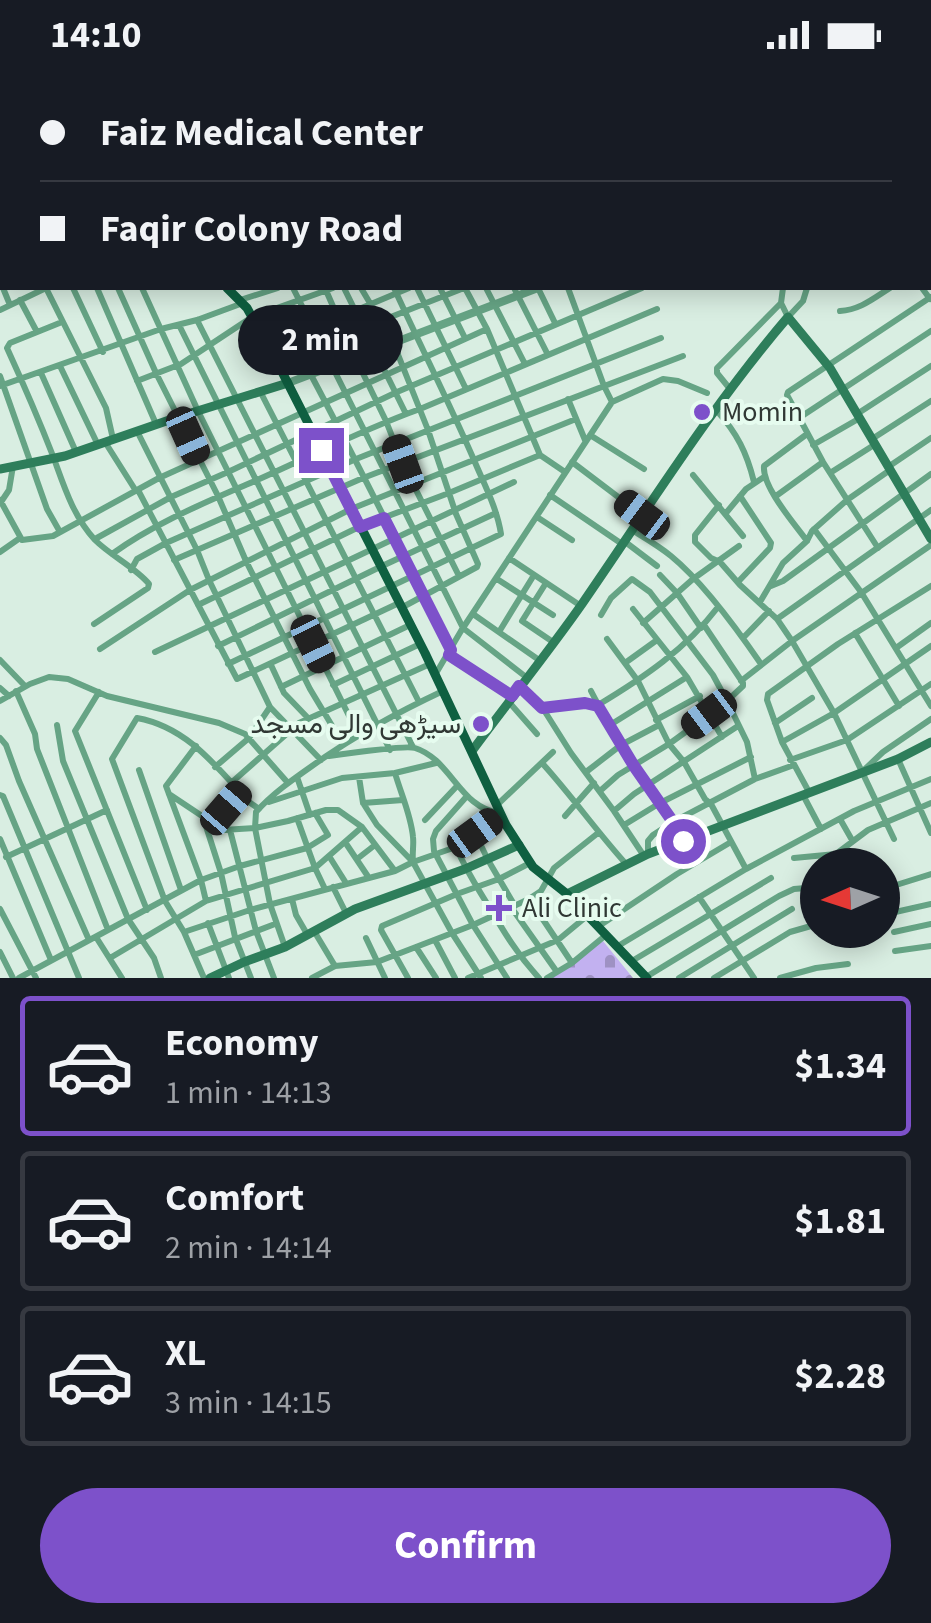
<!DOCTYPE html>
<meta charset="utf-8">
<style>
:root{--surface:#171b24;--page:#242831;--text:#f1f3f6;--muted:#9ea1a6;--line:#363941;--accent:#7d51ca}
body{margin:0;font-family:"Source Sans 3",Vazirmatn,sans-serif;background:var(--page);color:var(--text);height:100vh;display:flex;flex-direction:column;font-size:38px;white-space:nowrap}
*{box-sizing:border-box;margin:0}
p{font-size:32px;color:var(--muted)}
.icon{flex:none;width:55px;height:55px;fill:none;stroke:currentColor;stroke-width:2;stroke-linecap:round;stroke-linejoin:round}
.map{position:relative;height:908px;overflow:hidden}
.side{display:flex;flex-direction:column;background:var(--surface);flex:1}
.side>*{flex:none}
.banner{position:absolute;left:0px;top:0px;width:932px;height:220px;box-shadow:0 5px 25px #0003;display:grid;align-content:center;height:220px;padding:0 40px;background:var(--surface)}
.needle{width:65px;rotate:267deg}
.controls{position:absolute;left:800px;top:778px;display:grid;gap:20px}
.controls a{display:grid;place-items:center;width:100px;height:100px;border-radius:50%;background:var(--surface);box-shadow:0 5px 25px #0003;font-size:50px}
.end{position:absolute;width:45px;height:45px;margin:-22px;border:12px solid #7d51ca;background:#fff;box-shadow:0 0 0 5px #fff}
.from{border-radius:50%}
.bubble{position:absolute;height:70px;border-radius:35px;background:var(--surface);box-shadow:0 5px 25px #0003;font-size:32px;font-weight:700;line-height:70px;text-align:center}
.car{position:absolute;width:30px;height:60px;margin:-30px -15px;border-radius:12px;box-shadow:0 0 8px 2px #0007;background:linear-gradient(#222 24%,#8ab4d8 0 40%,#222 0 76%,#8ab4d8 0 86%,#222 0)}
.banner b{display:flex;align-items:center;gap:35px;height:95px;font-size:38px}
.banner b+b{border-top:2px solid var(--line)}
.banner i{width:25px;height:25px;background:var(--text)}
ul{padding:18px 0 0;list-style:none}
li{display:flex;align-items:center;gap:30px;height:140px;margin:0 20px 15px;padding:0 20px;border:5px solid var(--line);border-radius:10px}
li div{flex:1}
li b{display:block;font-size:38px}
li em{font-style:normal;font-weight:700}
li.selected{border-color:var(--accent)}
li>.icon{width:90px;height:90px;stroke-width:1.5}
.primary-button{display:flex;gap:20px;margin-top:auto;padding:20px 40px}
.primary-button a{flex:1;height:115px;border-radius:60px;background:var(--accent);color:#fff;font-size:40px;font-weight:700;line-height:115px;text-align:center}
.status{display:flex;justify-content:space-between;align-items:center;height:70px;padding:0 50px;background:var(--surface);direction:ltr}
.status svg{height:28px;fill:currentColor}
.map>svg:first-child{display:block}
.cemetery{fill:url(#cemetery-stones)}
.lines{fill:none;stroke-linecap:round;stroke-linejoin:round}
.minor{stroke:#66a485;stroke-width:6}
.tertiary{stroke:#66a485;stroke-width:8}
.secondary{stroke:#2e7e5b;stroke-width:9}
.primary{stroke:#0f6041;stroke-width:9}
.route{stroke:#7d51ca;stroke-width:12}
.poi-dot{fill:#7d51ca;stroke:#e6fcef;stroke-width:4}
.labels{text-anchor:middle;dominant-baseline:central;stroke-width:8;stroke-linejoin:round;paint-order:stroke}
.poi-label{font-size:28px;fill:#303834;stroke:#e6fcef;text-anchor:start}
</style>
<div class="status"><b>14:10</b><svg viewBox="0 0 49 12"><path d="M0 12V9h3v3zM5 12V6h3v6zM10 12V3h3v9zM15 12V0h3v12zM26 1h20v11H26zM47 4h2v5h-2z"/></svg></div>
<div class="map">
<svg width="931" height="908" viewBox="0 0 931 908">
<defs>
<pattern id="cemetery-stones" width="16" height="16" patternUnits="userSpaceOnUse" patternTransform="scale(2.5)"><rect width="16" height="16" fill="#c2b1f0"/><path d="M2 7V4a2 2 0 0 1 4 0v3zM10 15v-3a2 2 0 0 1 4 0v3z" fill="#9e91c3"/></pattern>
</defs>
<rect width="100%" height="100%" fill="#d9eee2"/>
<path class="cemetery" d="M603,871L633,908H551Z"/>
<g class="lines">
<path class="minor" d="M51,0L53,2
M184,0L185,2
M285,0L287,2
M315,0L317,2
M343,0L345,2
M381,0L382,2
M502,0L507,2
M547,0L551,2
M588,0L592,2
M636,0L640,2
M680,0L684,2
M737,0L743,2
M819,0L822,2
M81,2L85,0
M129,2L137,0
M199,2L205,0
M256,2L261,0
M473,2L474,0
M710,2L712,0
M801,2V0
M872,2L875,0
M895,2L898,0
M930,45L931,44
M930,65L931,66
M0,95L2,92
M0,100L2,105
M930,110H931
M930,137L931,136
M0,156L2,162
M930,175H931
M0,183L2,182
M0,207L2,206
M3,218L10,235
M46,218L106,338L113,369
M73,218L103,282
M97,218L156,354
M118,218L156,303L218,426L246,491L310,619L343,674
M142,218L198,341L358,664
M293,218L463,558L526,607
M325,218L355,287L386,351L403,394L459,506
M344,218L406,344
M361,218L393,272L428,360L456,444L478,494L477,497L401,538
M417,218L466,319
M440,218L465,268
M465,218L487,259L540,385L565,402
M486,218L525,294
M514,218L548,285
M538,218L555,253
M783,218L781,233L788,247L803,231L807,218
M922,218L930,229
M20,230L37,262
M240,230L278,218
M0,240L46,218
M840,241C860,240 874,228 890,218
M197,250L413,677
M62,252L10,273L7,278C23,313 39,350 53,386C64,416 73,446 95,470C111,486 136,498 149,514L148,518L94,554
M179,255L390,680
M269,277L409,218
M277,292L464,218
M60,296L98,375
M41,303L76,382
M311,305C359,395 404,487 450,579
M0,306L47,439L60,462
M137,311L181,294L252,247L333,218
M0,316L161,259L197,250L243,233
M730,319L717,303V298L781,233
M261,323L419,632
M568,329L585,370
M612,332L663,309L678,311L707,323
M717,341C737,363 747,383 754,412
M857,344L931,296
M799,348L931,261
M137,361L197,480L209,510L270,637L321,690
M590,365L644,399
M872,369L931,331
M105,372L136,421
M813,375L860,348
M572,392L642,445
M888,397L931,368
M830,403L874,375
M693,405L743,466
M138,420L237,609L399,533
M550,425L622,474
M776,426L823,392
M0,430L22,470L53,466L159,408L487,259
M1,432L9,420L13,396
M719,435L695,465V472L711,488L720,492L740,515L777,549L792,571L834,643L894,769
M726,443L746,419L764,407
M537,447L572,470
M814,459L861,522L931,636
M632,460C645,468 659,476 671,486C704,513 737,559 761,594
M95,469L171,427L228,402L397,322L642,218
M624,471L657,496
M807,471C794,453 762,417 764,396L807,364
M878,478L823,392L787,325L788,322L931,227
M0,482L20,468
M112,484C156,452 207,432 257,410C311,386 364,359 420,339L657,239
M509,488L581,536
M174,490L363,408L683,286
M131,500L137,489L166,473L356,389L661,268
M660,505L677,523L701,558
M497,509L553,545
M738,512L770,478L771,473L740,426
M546,513L522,551L553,572
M771,516L783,511L931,404
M760,532L783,493L807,471L812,461L847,430L890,400
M198,535L359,457L449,423L540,385
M633,539L687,607L722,667
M473,544L539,590
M601,545L611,528L632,509L650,522L713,605L727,631
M777,549L931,440
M643,553L693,509L739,476
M704,555L743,613V616L727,631L747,672L755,709
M499,562L534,505
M855,563L899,636
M743,568L769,541
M607,569L638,611L669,674L684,692L705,729L711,734L746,799
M218,576L380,497L496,443
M896,578L931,553
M100,579L190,520L351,439L576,349
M155,582L514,412
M449,585L511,627
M0,590L25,616
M625,593L657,570
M228,594L501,464C497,438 484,414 474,390C449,332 420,275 394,218
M271,595L284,623L308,648
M435,605L461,561L612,332L604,316L568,218
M741,611L792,571L931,475
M333,615L420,574
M519,616L542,637L571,683L614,741L644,786
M281,617L410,555
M0,618L9,626
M16,621L35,664L37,679L108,860
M591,621C618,674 656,719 683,771
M99,622L75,661L147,840
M0,631L30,614L49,607L68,609L107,626L219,653L245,664L288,713
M508,631L537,664
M542,637L585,633L598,635C643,608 686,579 718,537
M656,650L700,626
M775,653L812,628
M57,655L63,691L128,849L154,888L161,908
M610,655L687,607
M0,668L6,675L19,711L89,870
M782,672L834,643L931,576
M196,676L166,716L201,810L206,831
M329,686C343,684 406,675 415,678C451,689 460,739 500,743
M898,689L931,763
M790,690L847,670L931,614
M542,693C572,726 597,762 627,795
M215,697L249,668L270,637
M139,700L181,820
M864,700L883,682L931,649
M586,702L621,675L659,655
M395,703C401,724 411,745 413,767C414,775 412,783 413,791
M297,707L310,745
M359,707L363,733L377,755L413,792L452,863L481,908
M231,713L299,653L430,594
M600,721L618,705L669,674L709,645
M809,722L782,672L767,630L768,624L838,574L931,516
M169,724L223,760L255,758L288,751L326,740H338L362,757L395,801
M0,725L3,726L79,908
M803,725L821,759
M467,726L436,761L433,769L434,781L473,855L507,908
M269,732L342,708L395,703L436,693
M363,733L403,730
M497,735L553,682
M614,741L634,724L738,656
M565,746L594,713
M297,748L315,798L325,819
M840,749L852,770
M204,750L221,803L235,867L251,908
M425,750L457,716
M212,754L240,722
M624,755L660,733L751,687
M230,760L256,861L274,908
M475,763L488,790L515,836
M0,769L51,890
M345,772L369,808
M456,777C465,798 476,816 488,835C504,862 517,884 539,908
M648,784V771L653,765L673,752L755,709L794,695
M329,786L346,813
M6,787L107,740
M794,788L836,784L868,760L931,733
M357,789L375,775
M893,816L931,804
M333,817L346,843
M699,827L754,908
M292,829L296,845L307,864
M511,837L557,902
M0,839L36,908
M891,843L931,834
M542,848L572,893
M208,853L229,908
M599,856L677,804L731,772
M314,861L335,896
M184,862L250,840L395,801L413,792L456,777L500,744
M894,862L931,854
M96,867L122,908
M366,868L385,908
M435,870L455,908
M618,876L746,799L854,741L931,709
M285,877L270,834L255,758L256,742C272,724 292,710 312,696C354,666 396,643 443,621
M416,877L436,908
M895,881L931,876
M0,882L13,908
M194,885L275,854
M110,888L206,831L315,798L362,757
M632,891L771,808
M646,907L779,826L794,819L818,817
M19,908L201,810L240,796L307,778L328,765L315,743
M204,908L184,862L165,831L112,689L137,648C187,657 216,696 249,732L259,739
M312,908L335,896L377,892L473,855L529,829L541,821L554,798L598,763
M408,908L381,860L382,856L457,824L499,809L530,793
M468,908L558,870L587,846
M547,908L572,893L606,865
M679,908L792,839
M714,908L790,862L818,854
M780,908L816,898L848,894"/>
<path class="tertiary" d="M42,2L45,0
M526,2L528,0
M288,313L538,218"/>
<path class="secondary" d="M366,2L370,0
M0,399L65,386L178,347L288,313
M472,681C508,632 547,584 582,534C649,437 711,337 788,247L830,298L931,469
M567,824L648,784L898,689L931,672
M210,908L244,892L285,877L355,839L465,799L519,775"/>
<path class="primary" d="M0,38L2,40
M227,218L247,238L277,292L425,583L506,755L533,797L567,824L647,908"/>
</g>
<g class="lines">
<path class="route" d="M321,380L360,457L384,448L451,580L449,585L512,626L519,616L542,638L585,633L598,636L634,696L673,752L683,771"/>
</g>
<g class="poi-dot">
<circle cx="702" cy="342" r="10"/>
<circle cx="481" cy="654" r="10"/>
<path d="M494 823h10v10h10v10h-10v10h-10v-10h-10v-10h10z"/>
</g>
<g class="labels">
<g class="poi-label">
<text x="722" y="342">Momin</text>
<text x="461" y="654" text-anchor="end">سیڑھی والی مسجد</text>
<text x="522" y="838">Ali Clinic</text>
</g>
</g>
</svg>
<div class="controls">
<a><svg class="needle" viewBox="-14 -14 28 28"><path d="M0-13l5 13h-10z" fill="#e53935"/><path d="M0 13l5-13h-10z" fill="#9ea1a6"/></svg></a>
</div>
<i class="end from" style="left:683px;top:771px"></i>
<i class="end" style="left:321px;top:380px"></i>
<div class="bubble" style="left:238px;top:235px;width:165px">2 min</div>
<i class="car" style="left:188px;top:366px;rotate:156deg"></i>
<i class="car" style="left:403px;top:394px;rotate:340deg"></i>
<i class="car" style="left:642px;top:445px;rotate:307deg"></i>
<i class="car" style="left:313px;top:574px;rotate:154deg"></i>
<i class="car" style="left:709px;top:644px;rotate:233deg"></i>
<i class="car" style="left:226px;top:738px;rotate:41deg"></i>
<i class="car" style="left:475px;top:763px;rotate:54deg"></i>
<div class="banner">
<b><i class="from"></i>Faiz Medical Center</b>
<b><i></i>Faqir Colony Road</b>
</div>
</div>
<section class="side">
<ul>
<li class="selected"><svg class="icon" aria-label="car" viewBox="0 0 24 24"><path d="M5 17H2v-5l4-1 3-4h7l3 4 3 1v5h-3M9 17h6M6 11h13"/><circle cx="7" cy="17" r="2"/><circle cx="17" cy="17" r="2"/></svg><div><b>Economy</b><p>1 min · 14:13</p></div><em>$1.34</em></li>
<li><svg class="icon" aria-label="car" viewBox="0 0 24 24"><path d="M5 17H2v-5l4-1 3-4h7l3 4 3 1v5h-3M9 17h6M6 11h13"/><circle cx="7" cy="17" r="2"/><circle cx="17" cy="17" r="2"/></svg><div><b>Comfort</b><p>2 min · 14:14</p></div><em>$1.81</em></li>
<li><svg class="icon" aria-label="car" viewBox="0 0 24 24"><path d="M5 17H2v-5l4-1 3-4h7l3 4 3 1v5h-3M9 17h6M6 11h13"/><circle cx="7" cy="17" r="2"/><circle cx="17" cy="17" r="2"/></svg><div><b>XL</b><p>3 min · 14:15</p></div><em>$2.28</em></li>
</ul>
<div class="primary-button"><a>Confirm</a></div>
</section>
